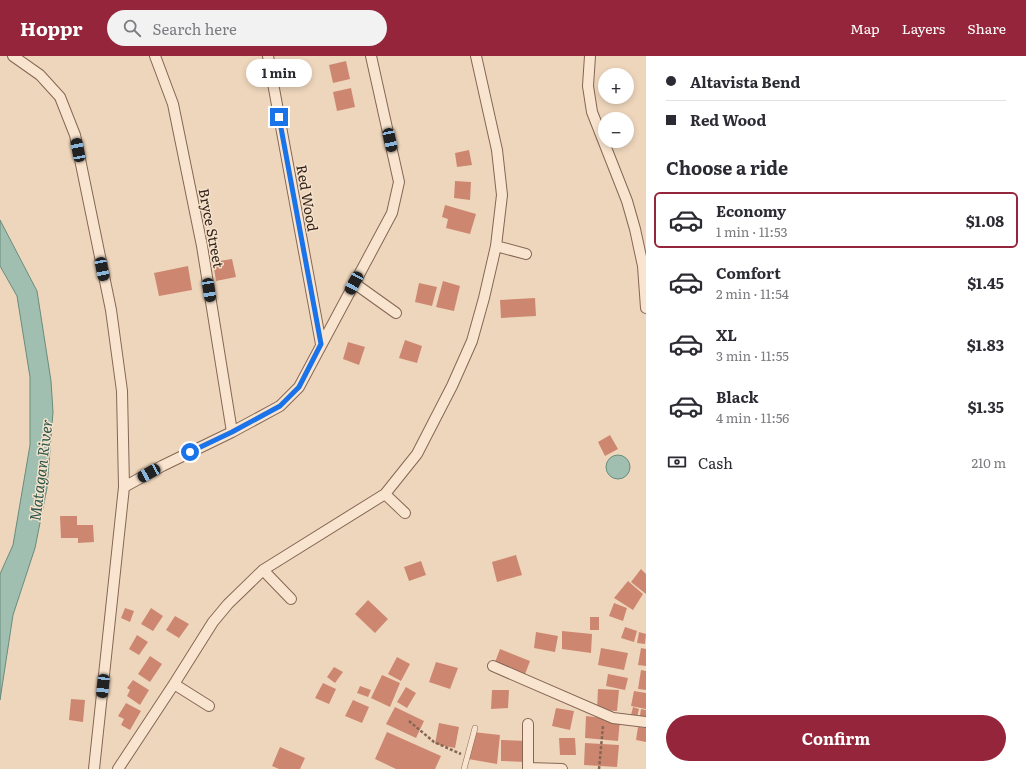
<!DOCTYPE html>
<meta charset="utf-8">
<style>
:root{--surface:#fff;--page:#f2f2f3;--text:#2b2b33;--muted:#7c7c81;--line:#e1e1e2;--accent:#94253a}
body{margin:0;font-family:Literata,serif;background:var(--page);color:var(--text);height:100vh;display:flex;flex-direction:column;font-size:15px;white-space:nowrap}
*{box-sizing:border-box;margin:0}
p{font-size:13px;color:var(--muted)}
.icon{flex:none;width:22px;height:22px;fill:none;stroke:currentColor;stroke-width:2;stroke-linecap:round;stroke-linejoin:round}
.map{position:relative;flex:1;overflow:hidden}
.details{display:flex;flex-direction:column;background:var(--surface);width:380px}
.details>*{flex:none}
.hud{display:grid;align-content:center;height:88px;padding:0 20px;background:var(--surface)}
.fabs{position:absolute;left:598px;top:12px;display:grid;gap:8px}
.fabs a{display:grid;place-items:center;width:36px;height:36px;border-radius:50%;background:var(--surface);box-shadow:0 2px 6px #0003;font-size:20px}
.end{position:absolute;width:18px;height:18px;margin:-9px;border:5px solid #1a73e8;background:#fff;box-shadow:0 0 0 2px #fff}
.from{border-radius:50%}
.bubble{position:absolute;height:28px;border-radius:14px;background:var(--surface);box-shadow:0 2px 6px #0003;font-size:13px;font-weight:700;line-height:28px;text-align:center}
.car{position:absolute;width:12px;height:24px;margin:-12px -6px;border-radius:5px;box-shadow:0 0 3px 1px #0007;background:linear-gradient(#222 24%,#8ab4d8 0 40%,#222 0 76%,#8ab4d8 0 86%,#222 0)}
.hud b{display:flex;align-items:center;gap:14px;height:38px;font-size:15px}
.hud b+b{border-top:1px solid var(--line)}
.hud i{width:10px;height:10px;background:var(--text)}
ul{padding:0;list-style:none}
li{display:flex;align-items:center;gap:12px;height:56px;margin:0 8px 6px;padding:0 12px;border:2px solid transparent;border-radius:6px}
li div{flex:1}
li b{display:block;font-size:15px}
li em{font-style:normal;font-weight:700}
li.selected{border-color:var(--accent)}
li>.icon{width:36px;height:36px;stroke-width:1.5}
h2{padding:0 20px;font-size:18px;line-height:48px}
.pay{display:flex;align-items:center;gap:10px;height:44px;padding:0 20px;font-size:15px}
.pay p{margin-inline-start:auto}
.button{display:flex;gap:8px;margin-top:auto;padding:8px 20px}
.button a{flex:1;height:46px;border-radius:24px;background:var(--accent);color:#fff;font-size:16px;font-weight:700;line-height:46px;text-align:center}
header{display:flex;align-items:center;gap:24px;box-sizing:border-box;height:56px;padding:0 20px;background:var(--accent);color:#fff}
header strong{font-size:19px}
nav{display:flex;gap:22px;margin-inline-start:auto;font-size:14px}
.search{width:280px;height:36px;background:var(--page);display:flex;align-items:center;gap:10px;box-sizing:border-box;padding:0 14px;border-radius:22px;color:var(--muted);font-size:15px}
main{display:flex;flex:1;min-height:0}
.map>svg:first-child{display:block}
.water{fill:#a0bfb0;stroke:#688c7c}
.building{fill:#cd8771}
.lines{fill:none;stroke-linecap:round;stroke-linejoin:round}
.lane-casing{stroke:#856655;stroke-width:6}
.street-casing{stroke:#856655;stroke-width:12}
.path{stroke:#856655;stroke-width:2.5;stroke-dasharray:3 2;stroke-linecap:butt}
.lane{stroke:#f9e5cf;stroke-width:5}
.street{stroke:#f9e5cf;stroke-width:10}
.route{stroke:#1a73e8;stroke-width:5}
.labels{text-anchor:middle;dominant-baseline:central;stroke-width:3;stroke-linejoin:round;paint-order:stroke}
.street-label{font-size:14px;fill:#34221b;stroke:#f5e2cb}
.water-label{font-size:15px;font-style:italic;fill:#29544a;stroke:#f5e2cb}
</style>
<header>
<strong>Hoppr</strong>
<div class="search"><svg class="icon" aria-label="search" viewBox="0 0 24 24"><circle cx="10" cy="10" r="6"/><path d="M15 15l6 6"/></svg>Search here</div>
<nav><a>Map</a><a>Layers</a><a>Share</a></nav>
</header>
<main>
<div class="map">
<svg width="646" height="713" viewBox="0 0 646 713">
<rect width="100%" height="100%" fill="#eed6bc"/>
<path class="water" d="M0,164L37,235L51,325L53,356L47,432L35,492L13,559L0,644V518L13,489L30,389V321L17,240L0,210Z
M606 411a12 12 0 1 1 24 0a12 12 0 1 1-24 0Z"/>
<path class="building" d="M346,5L350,23L333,27L329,9Z
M351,32L355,51L337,55L333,36Z
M469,94L472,109L457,111L455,97Z
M455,125L471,126L470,144L454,142Z
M445,149L476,158L470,178L446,172L448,163L442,161Z
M232,203L236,221L216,225L213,206Z
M188,210L192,234L159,240L154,217Z
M443,225L460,230L454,255L436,251Z
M419,227L437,231L432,250L415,246Z
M535,242L536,260L501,262L500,244Z
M405,284L422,290L417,307L399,302Z
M348,286L365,291L359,309L343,303Z
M610,379L618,393L605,400L598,386Z
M60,460H77V469H93L94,486L78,487V482H61Z
M516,499L522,519L497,526L492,506Z
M421,505L426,519L409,525L404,511Z
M641,513L646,518V538L631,526Z
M628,525L643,538L633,554L614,542Z
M368,544L388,563L375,577L355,558Z
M614,547L627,552L623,565L609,560Z
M125,552L134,555L130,566L121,562Z
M151,552L163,560L153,575L141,568Z
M175,560L189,568L179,582L166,574Z
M590,561H599V574H590Z
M625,571L637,575L634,586L621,582Z
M562,575L592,578L591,597L562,593Z
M536,576L558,580L555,596L534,592Z
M639,576L646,578L645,588L637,587Z
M137,579L148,586L139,599L129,593Z
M601,592L628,597L624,614L598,609Z
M641,592L646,593V610L638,609Z
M500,593L530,605L524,621L494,609Z
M150,600L162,608L150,626L138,618Z
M397,601L410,608L401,625L388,618Z
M436,606L458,612L450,633L429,626Z
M334,611L343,616L335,627L327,621Z
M641,614L646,615V634L638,633Z
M608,618L628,622L625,634L606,630Z
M382,619L400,627L390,651L371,642Z
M133,624L149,634L140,649L127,640L130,634L127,632Z
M323,627L336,633L329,648L315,642Z
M360,630L371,634L368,641L357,637Z
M406,631L416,637L407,652L397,646Z
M598,633L619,634L617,655L597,654Z
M492,634H509L508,652L491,653Z
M634,635L646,637V653L631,650Z
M71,643L85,644L83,666L69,664Z
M353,644L369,651L362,667L345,660Z
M126,647L141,655L130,674L121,669L124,663L118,660Z
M395,651L424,665L416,682L386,668Z
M633,651L639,653L636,665L630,663Z
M556,652L574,655L570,674L552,670Z
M641,653L646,654V666L639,665Z
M586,660L620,664L618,685L585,682Z
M439,667L459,671L455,692L435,688Z
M638,671L646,672V686L636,684Z
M387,676L441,700L435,713H396L375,703Z
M473,676L500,679L497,708L468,703Z
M559,682H575L576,699H560Z
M501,684L527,685L526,706L501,705Z
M585,687L619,689L617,711L584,709Z
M280,691L305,702L300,713H279L272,710Z"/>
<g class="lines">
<defs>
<path id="lane" d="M464,713L475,672"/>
<path id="street" d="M13,0L40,19L60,41L75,79L111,254L122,335L124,431L94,713
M155,0L173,48L202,190L232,376
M268,0L321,288
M590,0L588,30L592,56L627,145L635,173L643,210L646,252
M496,190L526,198
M354,227L396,257
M124,431L162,410L232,376L280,350L299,331L392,157L399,126L371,0
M385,438L405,457
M263,514L291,543
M493,610L613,662L646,666
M174,628L209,650
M528,712L562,713
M118,713L174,628L213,566L228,548L263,514L385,438L417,398L452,330L472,285L484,242L496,190L502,139L497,94L476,0
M528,713V668"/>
</defs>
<use href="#lane" class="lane-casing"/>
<use href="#street" class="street-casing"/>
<path class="path" d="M409,665L434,686L461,698
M599,713L603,670"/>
<use href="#lane" class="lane"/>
<use href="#street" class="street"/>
</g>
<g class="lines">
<path class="route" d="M190,396L232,376L280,350L299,331L321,288L279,61"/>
</g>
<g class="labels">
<g class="street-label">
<text transform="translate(308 142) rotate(80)">Red Wood</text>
<text transform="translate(212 172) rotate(79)">Bryce Street</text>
</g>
<g class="water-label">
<text transform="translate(40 414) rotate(-83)">Matagan River</text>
</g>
</g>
</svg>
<div class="fabs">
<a>+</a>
<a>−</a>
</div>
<i class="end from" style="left:190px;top:396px"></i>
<i class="end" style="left:279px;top:61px"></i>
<div class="bubble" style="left:246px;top:3px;width:66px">1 min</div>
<i class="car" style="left:390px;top:84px;rotate:168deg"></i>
<i class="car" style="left:78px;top:94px;rotate:349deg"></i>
<i class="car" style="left:102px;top:213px;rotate:169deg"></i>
<i class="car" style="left:354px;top:227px;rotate:208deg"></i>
<i class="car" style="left:209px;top:234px;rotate:171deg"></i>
<i class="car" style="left:149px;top:417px;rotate:241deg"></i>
<i class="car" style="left:103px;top:630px;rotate:186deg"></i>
</div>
<section class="details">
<div class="hud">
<b><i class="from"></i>Altavista Bend</b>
<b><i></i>Red Wood</b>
</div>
<h2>Choose a ride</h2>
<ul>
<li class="selected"><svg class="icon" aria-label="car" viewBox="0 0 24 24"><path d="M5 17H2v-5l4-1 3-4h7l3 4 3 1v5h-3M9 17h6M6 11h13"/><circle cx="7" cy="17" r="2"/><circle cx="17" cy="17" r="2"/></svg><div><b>Economy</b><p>1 min · 11:53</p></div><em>$1.08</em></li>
<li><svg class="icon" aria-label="car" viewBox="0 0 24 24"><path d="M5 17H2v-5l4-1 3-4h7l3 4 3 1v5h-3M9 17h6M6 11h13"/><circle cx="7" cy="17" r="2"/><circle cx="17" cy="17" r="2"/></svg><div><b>Comfort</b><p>2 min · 11:54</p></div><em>$1.45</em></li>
<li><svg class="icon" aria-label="car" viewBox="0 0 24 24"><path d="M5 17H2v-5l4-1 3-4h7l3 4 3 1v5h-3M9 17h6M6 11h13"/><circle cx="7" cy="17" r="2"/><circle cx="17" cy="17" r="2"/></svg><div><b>XL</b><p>3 min · 11:55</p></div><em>$1.83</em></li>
<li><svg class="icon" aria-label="car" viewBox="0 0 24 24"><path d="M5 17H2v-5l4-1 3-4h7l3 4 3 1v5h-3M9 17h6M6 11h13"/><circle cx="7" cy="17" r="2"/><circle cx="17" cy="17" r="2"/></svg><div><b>Black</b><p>4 min · 11:56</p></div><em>$1.35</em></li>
</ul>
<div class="pay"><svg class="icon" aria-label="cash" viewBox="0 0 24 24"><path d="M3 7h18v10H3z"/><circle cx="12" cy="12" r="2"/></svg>Cash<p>210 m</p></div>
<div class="button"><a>Confirm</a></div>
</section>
</main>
